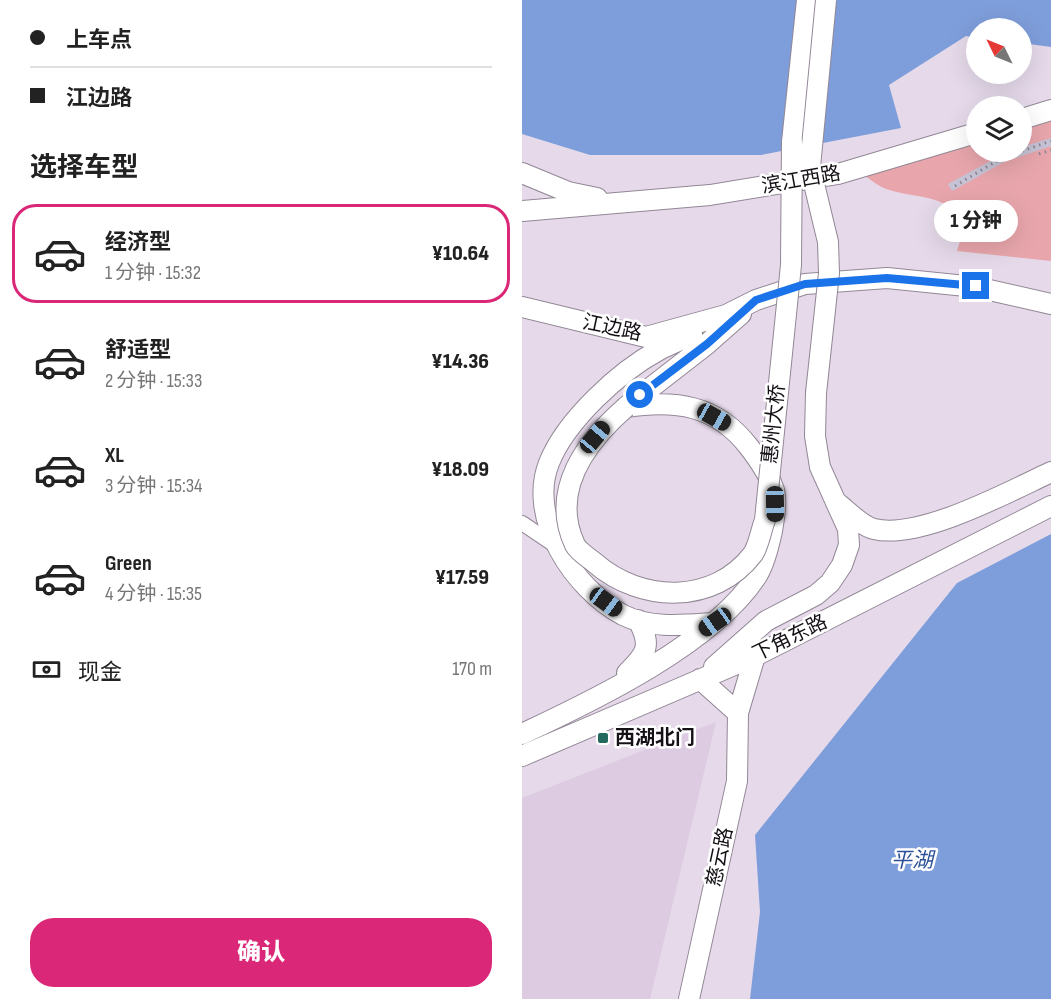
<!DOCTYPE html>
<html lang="zh">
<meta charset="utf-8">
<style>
:root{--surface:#fff;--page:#f2f2f2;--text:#222;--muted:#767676;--line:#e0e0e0;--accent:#db2777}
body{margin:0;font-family:"Sofia Sans Condensed","Noto Sans SC",sans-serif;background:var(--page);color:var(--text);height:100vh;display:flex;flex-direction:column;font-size:22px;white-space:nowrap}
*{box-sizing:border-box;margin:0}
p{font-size:20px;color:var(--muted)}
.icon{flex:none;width:33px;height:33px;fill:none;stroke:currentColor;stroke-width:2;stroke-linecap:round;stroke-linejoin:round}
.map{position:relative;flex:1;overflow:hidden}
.sheet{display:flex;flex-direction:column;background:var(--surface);width:522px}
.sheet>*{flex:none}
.banner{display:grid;align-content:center;height:132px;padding:0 30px;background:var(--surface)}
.needle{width:39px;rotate:313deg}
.fabs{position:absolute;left:444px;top:18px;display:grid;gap:12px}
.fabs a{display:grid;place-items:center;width:66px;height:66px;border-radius:50%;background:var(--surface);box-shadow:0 6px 24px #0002;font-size:30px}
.end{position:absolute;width:27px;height:27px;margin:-14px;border:8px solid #1a73e8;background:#fff;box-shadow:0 0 0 3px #fff}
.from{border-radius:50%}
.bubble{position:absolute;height:42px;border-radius:21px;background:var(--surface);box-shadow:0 6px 24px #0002;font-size:20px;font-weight:800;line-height:42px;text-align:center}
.car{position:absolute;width:18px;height:36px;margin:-18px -9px;border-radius:8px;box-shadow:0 0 4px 2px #0007;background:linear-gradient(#222 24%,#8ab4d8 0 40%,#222 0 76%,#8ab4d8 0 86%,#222 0)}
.banner b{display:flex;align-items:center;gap:21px;height:57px;font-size:22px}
.banner b+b{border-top:2px solid var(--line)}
.banner i{width:15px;height:15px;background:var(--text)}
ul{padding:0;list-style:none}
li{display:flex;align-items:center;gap:18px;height:99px;margin:0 12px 9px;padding:0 18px;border:3px solid transparent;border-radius:24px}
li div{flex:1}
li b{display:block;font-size:22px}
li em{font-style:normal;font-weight:800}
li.on{border-color:var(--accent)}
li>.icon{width:54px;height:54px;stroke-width:1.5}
h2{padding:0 30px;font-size:27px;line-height:72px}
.pay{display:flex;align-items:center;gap:15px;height:66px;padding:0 30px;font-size:22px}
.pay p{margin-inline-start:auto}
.primary-button{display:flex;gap:12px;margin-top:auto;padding:12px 30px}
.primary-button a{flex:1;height:69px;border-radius:24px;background:var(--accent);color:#fff;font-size:24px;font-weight:800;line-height:69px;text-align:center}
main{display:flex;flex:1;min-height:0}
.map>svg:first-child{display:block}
.built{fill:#dccbe1}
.green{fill:#e8a6ac}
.water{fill:#7e9edb}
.building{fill:#c5c3d5}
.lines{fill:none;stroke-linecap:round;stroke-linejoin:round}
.street-casing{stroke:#928796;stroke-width:16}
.secondary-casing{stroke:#928796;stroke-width:22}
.path{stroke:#8c848f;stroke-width:3;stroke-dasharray:1.5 4.5;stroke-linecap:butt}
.street{stroke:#fff;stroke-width:14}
.secondary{stroke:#fff;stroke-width:20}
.secondary-bridge-casing{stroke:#928796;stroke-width:22;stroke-linecap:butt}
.secondary-bridge{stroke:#fff;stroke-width:20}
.route{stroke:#1a73e8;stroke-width:8}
.poi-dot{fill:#23695d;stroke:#fff;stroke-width:2}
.labels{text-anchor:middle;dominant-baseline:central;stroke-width:5;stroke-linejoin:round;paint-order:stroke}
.street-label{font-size:20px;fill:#151116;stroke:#fff}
.poi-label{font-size:20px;font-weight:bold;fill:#151116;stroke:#fff;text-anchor:start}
.water-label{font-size:21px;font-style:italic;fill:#2b4f98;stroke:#fff}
</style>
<main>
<section class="sheet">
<div class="banner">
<b><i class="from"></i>上车点</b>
<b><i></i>江边路</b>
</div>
<h2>选择车型</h2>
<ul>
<li class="on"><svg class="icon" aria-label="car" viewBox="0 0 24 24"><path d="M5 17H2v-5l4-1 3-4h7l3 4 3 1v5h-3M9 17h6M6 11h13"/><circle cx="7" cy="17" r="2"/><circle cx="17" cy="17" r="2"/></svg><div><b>经济型</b><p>1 分钟 · 15:32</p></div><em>¥10.64</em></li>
<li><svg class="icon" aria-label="car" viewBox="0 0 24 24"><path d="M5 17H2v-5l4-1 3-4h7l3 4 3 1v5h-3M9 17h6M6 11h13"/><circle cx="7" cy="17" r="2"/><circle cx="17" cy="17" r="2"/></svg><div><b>舒适型</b><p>2 分钟 · 15:33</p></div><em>¥14.36</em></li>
<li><svg class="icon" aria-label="car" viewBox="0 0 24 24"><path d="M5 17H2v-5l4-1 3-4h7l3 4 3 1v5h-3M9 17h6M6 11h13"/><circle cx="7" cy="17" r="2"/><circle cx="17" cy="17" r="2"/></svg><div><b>XL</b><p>3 分钟 · 15:34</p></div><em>¥18.09</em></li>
<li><svg class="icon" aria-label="car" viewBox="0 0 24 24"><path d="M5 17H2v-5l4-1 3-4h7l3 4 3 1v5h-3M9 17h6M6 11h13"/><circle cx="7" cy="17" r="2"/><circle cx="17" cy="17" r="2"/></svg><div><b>Green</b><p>4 分钟 · 15:35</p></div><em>¥17.59</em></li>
</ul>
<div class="pay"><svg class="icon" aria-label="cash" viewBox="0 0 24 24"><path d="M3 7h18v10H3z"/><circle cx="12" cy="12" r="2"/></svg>现金<p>170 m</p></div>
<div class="primary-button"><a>确认</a></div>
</section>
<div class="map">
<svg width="529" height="999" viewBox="0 0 529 999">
<rect width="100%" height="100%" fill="#e6daea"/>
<path class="built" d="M194,722L128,999H0V798Z"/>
<path class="green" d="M529,119V261L435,251L443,225C422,191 396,200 364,189C356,186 349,180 343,176L454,141V152H500V128Z"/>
<path class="water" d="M0,0H529V47L500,43V28H454V38L444,36L367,85L379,128L239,155H68L0,134Z
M529,534V999H228L238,912L233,835L435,583Z"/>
<path class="building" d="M529,138V146L482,162L430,191L426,184L476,157L489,152H500V147Z"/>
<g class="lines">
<defs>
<path id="street" d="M0,523L34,546"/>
<path id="secondary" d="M500,119L529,110
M270,142L285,0
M0,173L46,192L75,198
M0,211L188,195L316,174L454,133
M0,307L124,337L204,315L234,300L283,284L365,278L454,287L529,304
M170,334C160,340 148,344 137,350C98,371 44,420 27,463C5,518 52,589 101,615C129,629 162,625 191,623
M104,407L185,344L219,314
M314,502C325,510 339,526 352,529C398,540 486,492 529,472
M192,667L244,621L294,595L308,583L320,565L327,545L326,529L298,467L293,436L294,393
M105,673C125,653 130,646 116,620
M178,679L216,713
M0,734C71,701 194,642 236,574C243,562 247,545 250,531C252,518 255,503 252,490C247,474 237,460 227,447C194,404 153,400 104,407
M0,756L233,656L529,506
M167,999L215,781L216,713L233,656"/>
</defs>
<use href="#street" class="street-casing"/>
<use href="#secondary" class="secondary-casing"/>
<path class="path" d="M500,151L529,141
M517,154L529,150
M433,186L473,162L498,152"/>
<use href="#street" class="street"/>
<use href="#secondary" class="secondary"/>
<defs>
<path id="secondary-bridge" d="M294,393L307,273L306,242L288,167L304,0
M104,407C65,441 27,490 53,545C57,552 67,558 73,563C119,603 192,605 231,554C237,545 239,530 243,520L269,265L270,142"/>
</defs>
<use href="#secondary-bridge" class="secondary-bridge-casing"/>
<use href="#secondary-bridge" class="secondary-bridge"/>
</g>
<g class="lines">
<path class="route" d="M118,395L185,344L234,300L283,284L365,278L454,286"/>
</g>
<rect class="poi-dot" x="75" y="732" width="12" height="12" rx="3"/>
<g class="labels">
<g class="street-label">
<text transform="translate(279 180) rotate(-10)">滨江西路</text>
<text transform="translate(90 328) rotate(12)">江边路</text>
<text transform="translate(252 424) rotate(-84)">惠州大桥</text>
<text transform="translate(268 638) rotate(-26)">下角东路</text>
<text transform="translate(198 857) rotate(-78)">慈云路</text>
</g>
<g class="poi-label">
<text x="93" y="738">西湖北门</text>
</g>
<g class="water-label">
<text x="390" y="860">平湖</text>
</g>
</g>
</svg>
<div class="fabs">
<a><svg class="needle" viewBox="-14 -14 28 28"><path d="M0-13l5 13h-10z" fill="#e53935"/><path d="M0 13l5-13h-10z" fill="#767676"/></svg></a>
<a><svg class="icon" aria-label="layers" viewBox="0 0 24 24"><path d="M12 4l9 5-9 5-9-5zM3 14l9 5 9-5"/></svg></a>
</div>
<i class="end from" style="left:118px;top:395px"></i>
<i class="end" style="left:454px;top:286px"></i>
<div class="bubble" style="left:412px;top:200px;width:84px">1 分钟</div>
<i class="car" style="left:192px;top:417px;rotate:119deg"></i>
<i class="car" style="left:73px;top:437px;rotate:40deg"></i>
<i class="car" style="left:253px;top:504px;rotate:179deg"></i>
<i class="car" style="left:84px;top:602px;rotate:126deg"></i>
<i class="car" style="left:193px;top:622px;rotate:235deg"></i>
</div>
</main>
